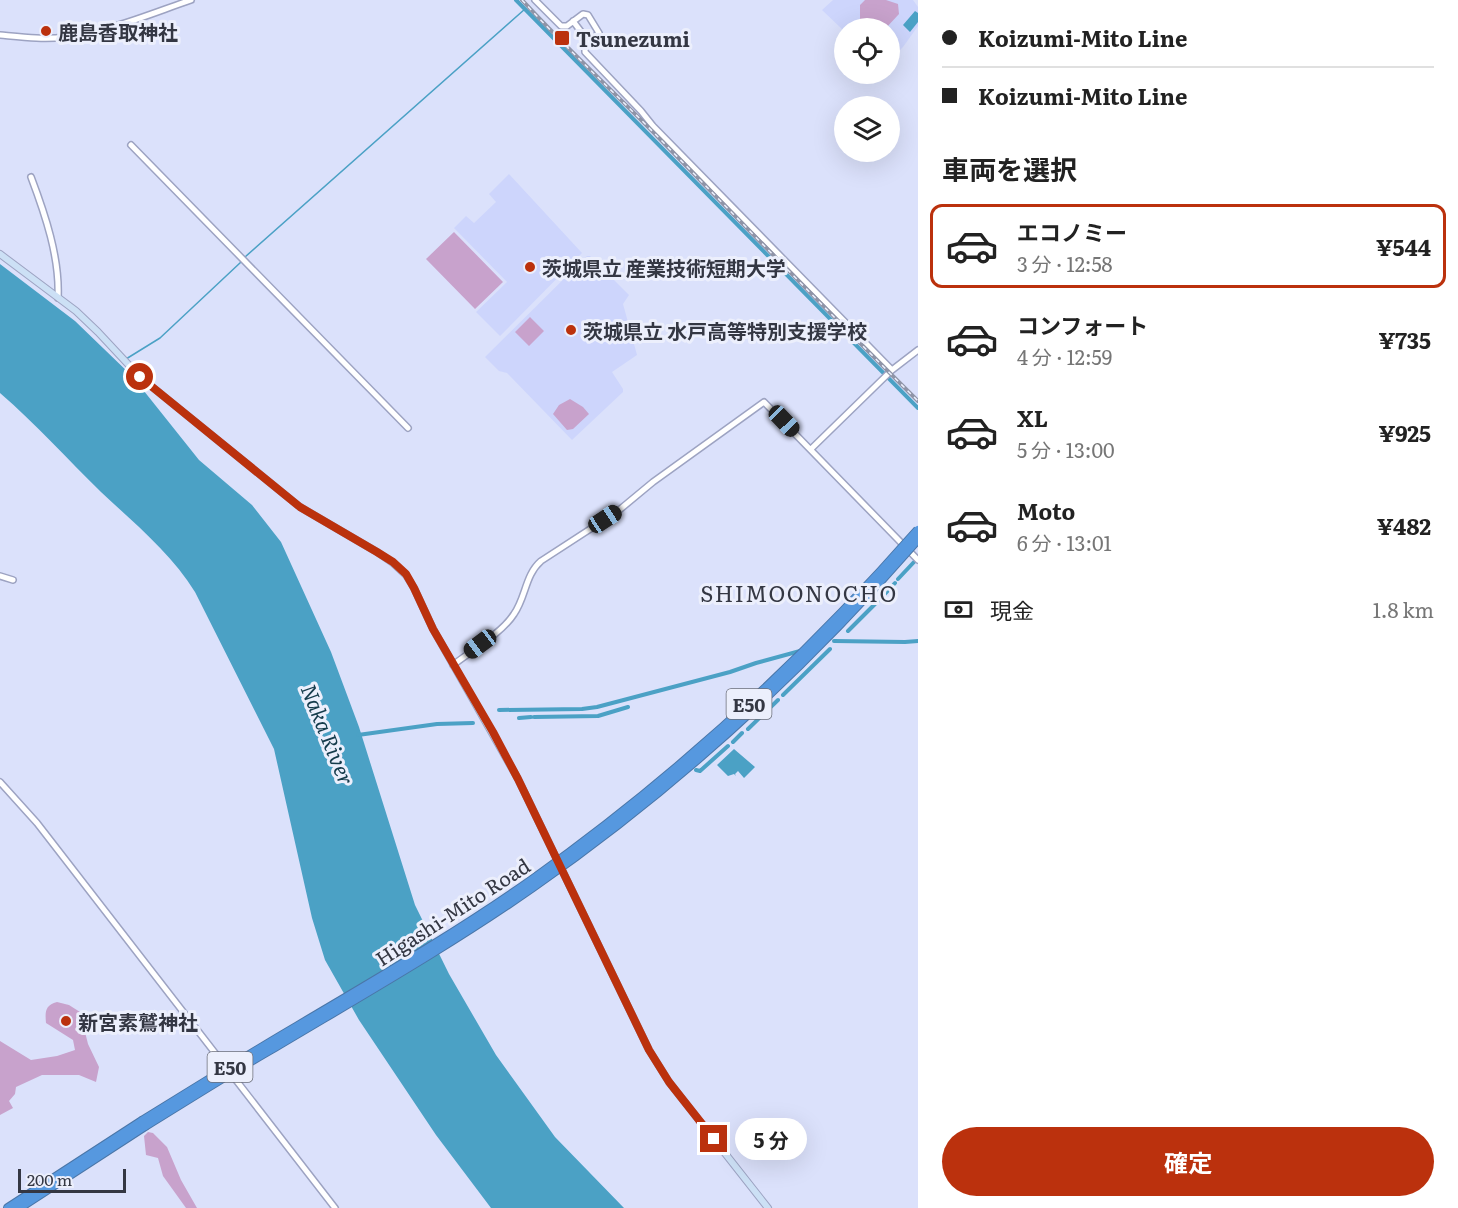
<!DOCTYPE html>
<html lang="ja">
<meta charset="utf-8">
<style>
:root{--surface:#fff;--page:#f6f6f6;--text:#222;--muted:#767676;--line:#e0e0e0;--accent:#bb310d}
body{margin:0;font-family:Literata,"Noto Sans JP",serif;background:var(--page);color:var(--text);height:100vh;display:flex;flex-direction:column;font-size:22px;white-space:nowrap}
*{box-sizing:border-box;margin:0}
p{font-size:20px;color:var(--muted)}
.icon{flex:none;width:33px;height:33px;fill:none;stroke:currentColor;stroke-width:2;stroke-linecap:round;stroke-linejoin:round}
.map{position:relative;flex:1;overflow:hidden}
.sheet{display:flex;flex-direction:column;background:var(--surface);width:540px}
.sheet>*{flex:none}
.top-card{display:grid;align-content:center;height:132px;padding:0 24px;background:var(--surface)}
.buttons{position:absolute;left:834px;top:18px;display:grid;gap:12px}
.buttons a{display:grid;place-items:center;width:66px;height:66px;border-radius:50%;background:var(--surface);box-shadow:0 6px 24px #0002;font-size:30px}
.scale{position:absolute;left:18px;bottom:15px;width:108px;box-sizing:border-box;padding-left:6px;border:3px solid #343743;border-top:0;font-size:16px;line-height:21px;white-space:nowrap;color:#343743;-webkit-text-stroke:4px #eceffc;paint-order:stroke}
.end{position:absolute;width:27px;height:27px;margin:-14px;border:8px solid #bb310d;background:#fff;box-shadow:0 0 0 3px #fff}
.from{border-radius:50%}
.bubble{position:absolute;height:42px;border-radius:21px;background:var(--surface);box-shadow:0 6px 24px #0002;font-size:20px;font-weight:700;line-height:42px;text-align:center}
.car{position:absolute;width:18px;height:36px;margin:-18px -9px;border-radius:8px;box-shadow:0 0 4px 2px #0007;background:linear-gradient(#222 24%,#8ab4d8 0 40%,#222 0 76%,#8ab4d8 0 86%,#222 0)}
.top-card b{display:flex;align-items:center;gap:21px;height:57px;font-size:22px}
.top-card b+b{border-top:2px solid var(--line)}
.top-card i{width:15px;height:15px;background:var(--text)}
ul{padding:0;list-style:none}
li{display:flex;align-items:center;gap:18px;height:84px;margin:0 12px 9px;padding:0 12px;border:3px solid transparent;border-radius:12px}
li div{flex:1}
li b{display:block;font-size:22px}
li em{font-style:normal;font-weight:700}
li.selected{border-color:var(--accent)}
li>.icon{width:54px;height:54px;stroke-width:1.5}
h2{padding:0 24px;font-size:27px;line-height:72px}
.pay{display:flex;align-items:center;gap:15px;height:66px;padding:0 24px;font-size:22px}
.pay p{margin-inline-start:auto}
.primary-button{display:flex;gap:12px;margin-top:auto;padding:12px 24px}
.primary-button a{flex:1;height:69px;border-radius:36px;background:var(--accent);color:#fff;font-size:24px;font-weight:700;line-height:69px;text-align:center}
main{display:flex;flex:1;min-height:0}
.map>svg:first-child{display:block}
.built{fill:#cdd5fc}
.green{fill:#c8a2cc}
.water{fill:#4ba1c5}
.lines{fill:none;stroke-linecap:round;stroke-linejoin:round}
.stream{stroke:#4ba1c5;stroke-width:1.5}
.canal{stroke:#4ba1c5;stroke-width:4}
.tertiary-casing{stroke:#9da3c2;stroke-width:8}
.secondary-casing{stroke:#9da3c2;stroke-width:8}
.motorway-casing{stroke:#4a76a8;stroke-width:10}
.tertiary{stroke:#fff;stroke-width:5}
.secondary{stroke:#cce0f5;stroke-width:6}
.motorway{stroke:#5698df;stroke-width:8}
.rail-casing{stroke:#8f94a7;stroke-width:4}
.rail{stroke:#eceffc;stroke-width:1.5;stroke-dasharray:4.5;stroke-linecap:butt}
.motorway-bridge-casing{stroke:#4a76a8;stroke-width:10;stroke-linecap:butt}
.motorway-bridge{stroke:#5698df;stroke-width:8}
.route{stroke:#bb310d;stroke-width:8}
.poi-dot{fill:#bb310d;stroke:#eceffc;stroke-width:2}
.labels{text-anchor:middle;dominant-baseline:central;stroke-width:6;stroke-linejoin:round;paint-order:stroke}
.shield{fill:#eceffc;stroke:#6b6e7a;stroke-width:1.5}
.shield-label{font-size:18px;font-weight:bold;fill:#343743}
.poi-label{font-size:20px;font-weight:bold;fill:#343743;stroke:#eceffc;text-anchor:start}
.street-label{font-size:20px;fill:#343743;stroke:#eceffc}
.water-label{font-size:21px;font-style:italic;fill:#153b4b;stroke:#eceffc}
.quarter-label{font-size:22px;letter-spacing:1.5px;fill:#343743;stroke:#eceffc}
</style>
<main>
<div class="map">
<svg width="918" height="1208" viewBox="0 0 918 1208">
<rect width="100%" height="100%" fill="#dbe1fb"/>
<path class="built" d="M833,0H913L918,7V26L903,47L890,60V28H844V31L822,10Z
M509,174L582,253L500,336L476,312L507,282L454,228L466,216L474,223L496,202L489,194Z
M587,256H590L629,295L623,304L637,355L612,372L623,389V392L572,440L507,373L499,371L485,357Z"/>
<path class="green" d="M865,0H886L898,4L899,14L886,28L860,24V5Z
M454,232L503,282L475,309L426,259Z
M530,317L544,331L529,346L515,332Z
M570,399L583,407L589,414L573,429L567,430L553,414L559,405Z
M57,1002L69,1005L80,1012L88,1044L99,1067L96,1082L79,1075H42L16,1087L15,1094L9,1101L13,1108L0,1115V1041L31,1060L57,1056L75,1050L73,1040L46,1023C45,1012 45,1005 57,1002Z
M148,1132L153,1133L167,1147L181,1180L197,1208H186L163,1176L158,1158L146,1155L144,1136Z"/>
<path class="water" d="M915,11L918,13V22L910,32L903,25Z
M0,264L75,321L132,376L199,460L252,505L281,542L331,652L359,727L415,905L449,974L496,1055L555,1137L624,1208H491L436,1135L359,1020L325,960L312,918L274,749L195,592C172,554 134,523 101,492C67,459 36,424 0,393Z
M734,749L755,767L744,778L738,771L735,774L736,776L734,774L728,776L717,765Z"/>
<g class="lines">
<path class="stream" d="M245,257L525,9
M126,359L160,338L241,262"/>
<path class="canal" d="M516,0L918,408
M898,579L914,562
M883,596L895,583
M848,631L878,601
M834,641L905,642L918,641
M783,695L830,649
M499,710L582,709L597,707L730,672L756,663L800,651
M534,717L598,716L628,707
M519,718L531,717
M748,729L778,700
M358,735L437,724L473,723
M733,742L742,733
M696,770L700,771L728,746"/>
<defs>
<path id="tertiary" d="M535,0L561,26H567L583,14L588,15L599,33L585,46V52L641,111L653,126L892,370
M573,21L588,41
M0,35C21,37 44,40 65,37C108,32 150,14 191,0
M131,145L408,428
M31,177C45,214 60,258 58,298
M811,449L892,370L918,350
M0,576L13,580
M453,665C471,651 502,633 514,614C526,597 525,575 541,561L618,511L653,482L764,402L918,560
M0,782L37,823L335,1208"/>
<path id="secondary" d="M0,254L76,311L98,332L140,377L300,507L377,552L393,563L406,575L414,588L433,629L518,779L649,1050L669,1082L768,1208"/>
<path id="motorway" d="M8,1208L142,1121
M19,1208L145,1126"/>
</defs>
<use href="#tertiary" class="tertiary-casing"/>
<use href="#secondary" class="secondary-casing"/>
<use href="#motorway" class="motorway-casing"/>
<use href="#tertiary" class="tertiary"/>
<use href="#secondary" class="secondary"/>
<use href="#motorway" class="motorway"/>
<defs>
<path id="rail" d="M522,0C566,48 614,92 660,139C746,227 831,315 918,401"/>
</defs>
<use href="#rail" class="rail-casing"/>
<use href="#rail" class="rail"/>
<defs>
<path id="motorway-bridge" d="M142,1121C194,1089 245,1057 298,1026C377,979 457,933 532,880C674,779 803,661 918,530
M145,1126C189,1099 231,1072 275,1047C362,995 450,945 533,887C675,788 805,669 918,539"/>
</defs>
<use href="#motorway-bridge" class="motorway-bridge-casing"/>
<use href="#motorway-bridge" class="motorway-bridge"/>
</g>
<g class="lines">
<path class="route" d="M140,377L300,507L377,552L393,562L406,574L414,588L433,629L493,732L518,779L649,1050L669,1082L714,1139"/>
</g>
<g class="poi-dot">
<circle cx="46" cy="31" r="6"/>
<rect x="554" y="30" width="16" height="16" rx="3"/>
<circle cx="530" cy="267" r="6"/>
<circle cx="571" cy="330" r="6"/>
<circle cx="66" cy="1021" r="6"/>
</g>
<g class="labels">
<g class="shield">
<rect x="726.5" y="689" width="45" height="30" rx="4.5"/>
<rect x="207.5" y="1052" width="45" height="30" rx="4.5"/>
</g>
<g class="shield-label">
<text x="749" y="704">E50</text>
<text x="230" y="1067">E50</text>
</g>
<g class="poi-label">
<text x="58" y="31">鹿島香取神社</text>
<text x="576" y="38">Tsunezumi</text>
<text x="542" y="267">茨城県立 産業技術短期大学</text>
<text x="583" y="330">茨城県立 水戸高等特別支援学校</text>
<text x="78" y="1021">新宮素鷲神社</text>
</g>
<g class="street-label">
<text transform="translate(452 911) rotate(-33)">Higashi-Mito Road</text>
</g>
<g class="water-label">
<text transform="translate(329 734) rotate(68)">Naka River</text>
</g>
<g class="quarter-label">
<text x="799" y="592">SHIMOONOCHO</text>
</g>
</g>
</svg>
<div class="buttons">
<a><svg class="icon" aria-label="locate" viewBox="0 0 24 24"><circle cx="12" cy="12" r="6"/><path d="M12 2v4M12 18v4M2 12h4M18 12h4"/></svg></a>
<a><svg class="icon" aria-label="layers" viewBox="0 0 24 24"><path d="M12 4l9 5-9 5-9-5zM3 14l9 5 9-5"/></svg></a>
</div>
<div class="scale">200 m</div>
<i class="end from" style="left:140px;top:377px"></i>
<i class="end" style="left:714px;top:1139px"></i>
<div class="bubble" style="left:735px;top:1118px;width:72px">5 分</div>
<i class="car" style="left:784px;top:421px;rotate:136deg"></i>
<i class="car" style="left:605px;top:519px;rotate:57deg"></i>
<i class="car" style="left:480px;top:644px;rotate:233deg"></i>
</div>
<section class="sheet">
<div class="top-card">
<b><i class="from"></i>Koizumi-Mito Line</b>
<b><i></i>Koizumi-Mito Line</b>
</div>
<h2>車両を選択</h2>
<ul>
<li class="selected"><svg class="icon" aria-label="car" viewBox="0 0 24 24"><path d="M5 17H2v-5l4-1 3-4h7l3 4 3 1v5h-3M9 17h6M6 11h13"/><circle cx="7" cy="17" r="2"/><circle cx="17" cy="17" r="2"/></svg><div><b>エコノミー</b><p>3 分 · 12:58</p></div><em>¥544</em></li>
<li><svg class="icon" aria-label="car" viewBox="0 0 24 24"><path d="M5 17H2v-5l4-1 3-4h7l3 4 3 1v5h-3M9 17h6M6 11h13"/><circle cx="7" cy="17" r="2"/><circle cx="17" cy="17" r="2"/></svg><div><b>コンフォート</b><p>4 分 · 12:59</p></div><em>¥735</em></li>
<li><svg class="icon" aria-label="car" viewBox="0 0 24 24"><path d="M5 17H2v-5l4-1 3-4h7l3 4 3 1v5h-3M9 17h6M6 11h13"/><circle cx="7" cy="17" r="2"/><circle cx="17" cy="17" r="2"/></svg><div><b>XL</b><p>5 分 · 13:00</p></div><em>¥925</em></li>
<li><svg class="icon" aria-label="car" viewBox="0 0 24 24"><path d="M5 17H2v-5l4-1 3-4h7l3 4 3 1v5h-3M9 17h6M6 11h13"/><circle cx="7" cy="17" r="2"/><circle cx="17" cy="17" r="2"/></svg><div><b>Moto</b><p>6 分 · 13:01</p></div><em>¥482</em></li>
</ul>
<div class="pay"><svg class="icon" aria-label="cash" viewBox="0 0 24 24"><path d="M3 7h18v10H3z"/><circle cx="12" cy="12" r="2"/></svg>現金<p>1.8 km</p></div>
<div class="primary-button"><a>確定</a></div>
</section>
</main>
